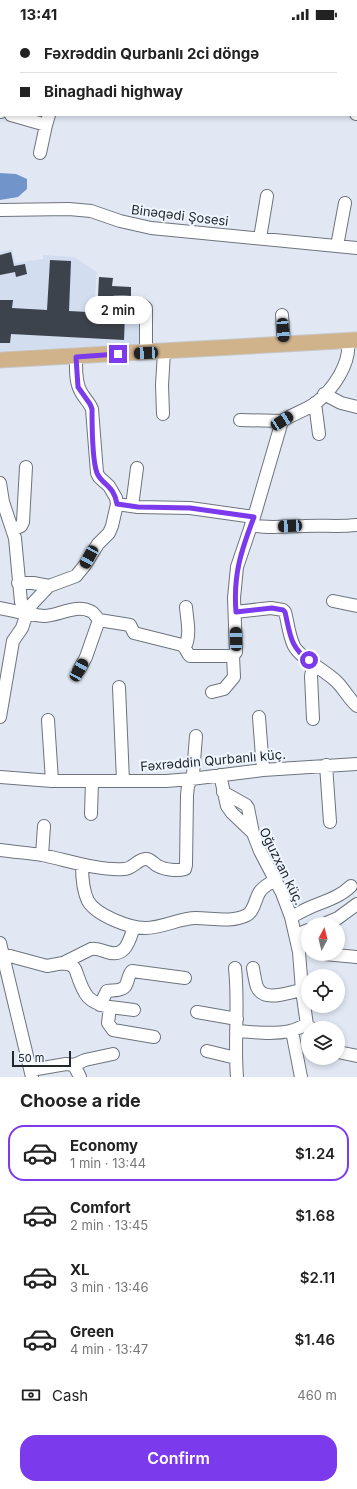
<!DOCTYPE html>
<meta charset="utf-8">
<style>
:root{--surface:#fff;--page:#f2f2f2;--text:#222;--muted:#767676;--line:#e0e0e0;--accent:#7c3aed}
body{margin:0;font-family:Inter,sans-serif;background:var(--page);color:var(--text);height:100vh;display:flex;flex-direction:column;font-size:15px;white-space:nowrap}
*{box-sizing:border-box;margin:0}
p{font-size:13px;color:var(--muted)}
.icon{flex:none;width:22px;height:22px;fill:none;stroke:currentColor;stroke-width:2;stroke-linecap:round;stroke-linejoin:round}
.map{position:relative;height:1049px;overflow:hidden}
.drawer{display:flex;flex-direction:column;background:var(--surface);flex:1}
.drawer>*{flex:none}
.banner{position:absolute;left:0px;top:0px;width:357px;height:88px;box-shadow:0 2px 6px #0003;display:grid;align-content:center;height:88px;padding:0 20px;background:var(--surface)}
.needle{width:26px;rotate:7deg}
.fabs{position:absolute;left:301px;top:889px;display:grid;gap:8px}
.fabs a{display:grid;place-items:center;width:44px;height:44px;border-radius:50%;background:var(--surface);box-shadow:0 2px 6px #0003;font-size:20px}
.scale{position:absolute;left:12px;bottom:10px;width:59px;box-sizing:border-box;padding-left:4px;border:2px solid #23262a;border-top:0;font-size:11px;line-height:14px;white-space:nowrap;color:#23262a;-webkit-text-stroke:3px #eff6ff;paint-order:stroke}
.end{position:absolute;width:18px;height:18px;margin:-9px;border:5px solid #7c3aed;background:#fff;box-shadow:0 0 0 2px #fff}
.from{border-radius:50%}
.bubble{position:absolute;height:28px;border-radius:14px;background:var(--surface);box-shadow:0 2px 6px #0003;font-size:13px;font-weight:600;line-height:28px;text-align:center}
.car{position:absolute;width:12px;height:24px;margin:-12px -6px;border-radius:5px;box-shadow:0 0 3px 1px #0007;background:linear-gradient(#222 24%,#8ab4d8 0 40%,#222 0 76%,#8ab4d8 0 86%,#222 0)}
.banner b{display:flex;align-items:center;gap:14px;height:38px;font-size:15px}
.banner b+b{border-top:1px solid var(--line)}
.banner i{width:10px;height:10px;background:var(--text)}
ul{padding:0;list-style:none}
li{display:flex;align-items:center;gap:12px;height:56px;margin:0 8px 6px;padding:0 12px;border:2px solid transparent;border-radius:16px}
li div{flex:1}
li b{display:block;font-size:15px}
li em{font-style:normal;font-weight:600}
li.current{border-color:var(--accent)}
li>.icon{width:36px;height:36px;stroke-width:1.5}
h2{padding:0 20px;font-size:18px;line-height:48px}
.pay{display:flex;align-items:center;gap:10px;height:44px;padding:0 20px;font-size:15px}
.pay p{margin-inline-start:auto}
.primary-button{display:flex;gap:8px;margin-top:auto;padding:8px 20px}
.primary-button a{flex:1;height:46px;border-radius:16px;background:var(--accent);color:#fff;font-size:16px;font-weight:600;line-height:46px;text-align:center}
.status{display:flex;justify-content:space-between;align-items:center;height:28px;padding:0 20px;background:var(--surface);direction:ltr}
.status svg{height:11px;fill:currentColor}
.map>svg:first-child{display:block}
.built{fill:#d2ddef}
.water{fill:#7195ca}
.building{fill:#3d434c}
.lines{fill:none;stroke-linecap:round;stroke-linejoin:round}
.minor-casing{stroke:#6d747e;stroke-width:14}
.major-casing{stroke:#c6c7c8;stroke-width:17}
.minor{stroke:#fff;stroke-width:12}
.major{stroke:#d1b38b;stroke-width:15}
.route{stroke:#7c3aed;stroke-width:5}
.labels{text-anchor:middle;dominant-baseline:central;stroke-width:4;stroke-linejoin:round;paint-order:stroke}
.street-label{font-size:13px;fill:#23262a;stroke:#eff6ff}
</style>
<div class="status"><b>13:41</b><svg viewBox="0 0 49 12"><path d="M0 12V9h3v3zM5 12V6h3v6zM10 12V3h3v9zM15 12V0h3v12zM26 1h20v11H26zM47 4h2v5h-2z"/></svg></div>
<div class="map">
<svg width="357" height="1049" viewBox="0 0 357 1049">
<rect width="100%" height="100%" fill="#e1e8f4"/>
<path class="built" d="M12,221L15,235L43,231V227L74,229L97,244L94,280L141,282V316L0,323V224Z"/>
<path class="water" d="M0,145L16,146L27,151V161L18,169L0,172Z"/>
<path class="building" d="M11,224L14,238L25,236L27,246L16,249L15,244L0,247V227Z
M50,232L71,233L69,283L125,286L124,312L11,306L10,315H0V272H13L12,280L47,282Z
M99,249L113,250L112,258L131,259V268L117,267L111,269L98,268Z"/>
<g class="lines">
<defs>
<path id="minor" d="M330,0L332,1
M67,1V0
M356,12L357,13
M0,84H1
M356,86H357
M11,87L46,97L49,87
M40,125L46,97
M0,182L69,181L91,183L120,193L151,200L357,220
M260,210L267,168
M337,218L345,175
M116,274L141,276L146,280V325
M282,287L284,317
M324,366L341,375L357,379
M315,375L319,406
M163,386L162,357L164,324
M240,392L282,393
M0,455L3,474L15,510L21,574L27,585
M117,476L138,479L190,480L254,489
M132,478L137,440
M251,497C268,501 286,498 304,498C322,497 339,499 357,497
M13,502L21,498L23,494L26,439
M18,555H33L49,558
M333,573L357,578
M0,580C14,583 29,587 44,588C58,588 76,576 90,583C94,584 96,589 99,592L130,597L134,605L182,617C187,620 186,625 190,628H233L236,624L234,570L237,539L254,489L282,393C293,386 306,382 316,375C333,361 351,336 348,313
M235,584L271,580L283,582L285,584C288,595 289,608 294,618C301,631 325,642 337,654C344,661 349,671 357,678
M185,619C191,607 187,592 186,579
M79,642L86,629L99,592
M119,659L123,753
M212,664L224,661L234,649L233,628
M0,689L13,613L22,600L27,585L32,576L49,558L76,548L85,537L98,516L109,505L112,498L117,476L116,470L109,458L99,449L97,445L92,381C89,374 84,370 81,364C75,354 76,340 76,329
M259,689L263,742
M313,691L311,648L312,643L316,638
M48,692L52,753
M326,737L330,794
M220,747L227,778L232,785L253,805L260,823L282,865L291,889L299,924L302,962L307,997L311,1000
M0,749L52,753H166L191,751L263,742L357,736
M223,764L246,777L248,780L253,805
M91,786L92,753
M0,822C14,824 29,825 42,827C67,832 99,843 124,841C132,841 137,832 145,831C151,830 153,836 158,838C165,842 178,843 185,841L186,837L187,767L188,758L193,746L196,708
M42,827L44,798
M82,837C82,848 83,863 88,873C96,887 129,900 145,900C163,900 179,890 196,890C212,890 232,895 247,887C254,883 255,872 259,865C262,859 269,856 275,852
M291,889C297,886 304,882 311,879C325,873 340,869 351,858
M324,896L338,890L357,876
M296,907L308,902
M0,915L32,1049
M0,926L10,928L47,938L63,935L91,921C97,920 101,922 107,924C126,930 129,913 134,899
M324,926L357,929
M63,935C66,936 70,936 72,938C75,939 76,943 77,946C84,967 88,975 110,979L108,995L113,1002L154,1009
M235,940C239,976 234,1013 237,1049
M253,940C254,946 255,953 257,959C264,975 289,964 302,962
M100,977L107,963C112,962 117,963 121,961C129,959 127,947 132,943L185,950
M110,979L134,982
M197,984L237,991
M236,1003C254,1004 272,1007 290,1003C296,1002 301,998 307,997
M292,1003L301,1049
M207,1023L236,1030
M338,1024L357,1028
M74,1037L85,1032L113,1026
M31,1042L66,1036L74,1037L80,1049"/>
<path id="major" d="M0,332L357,312"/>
</defs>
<use href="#minor" class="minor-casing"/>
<use href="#major" class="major-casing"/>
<use href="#minor" class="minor"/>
<use href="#major" class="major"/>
</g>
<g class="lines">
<path class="route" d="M118,326L76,329L78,359L90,376L92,381C92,396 92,432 97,445C102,457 114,457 117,476L138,479L190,480L254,489C241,523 233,547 236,584L272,580L283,582L285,584C290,605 290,620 309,632"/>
</g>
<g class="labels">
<g class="street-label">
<text transform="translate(180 187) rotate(7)">Binəqədi Şosesi</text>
<text transform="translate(213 732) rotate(-5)">Fəxrəddin Qurbanlı küç.</text>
<text transform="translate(282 838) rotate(64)">Oğuzxan küç.</text>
</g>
</g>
</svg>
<div class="fabs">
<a><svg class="needle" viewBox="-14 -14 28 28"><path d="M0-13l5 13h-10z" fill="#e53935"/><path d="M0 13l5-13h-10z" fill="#767676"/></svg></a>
<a><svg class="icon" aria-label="locate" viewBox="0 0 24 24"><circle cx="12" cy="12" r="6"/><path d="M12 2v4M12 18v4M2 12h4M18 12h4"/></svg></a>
<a><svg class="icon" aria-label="layers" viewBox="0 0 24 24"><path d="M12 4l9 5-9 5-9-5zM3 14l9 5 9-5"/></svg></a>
</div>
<div class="scale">50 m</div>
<i class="end from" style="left:309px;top:632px"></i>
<i class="end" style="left:118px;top:326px"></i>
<div class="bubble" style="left:85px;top:268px;width:66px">2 min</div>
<i class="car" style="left:283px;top:302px;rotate:176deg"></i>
<i class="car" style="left:146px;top:325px;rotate:267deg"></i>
<i class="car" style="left:282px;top:393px;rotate:57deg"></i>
<i class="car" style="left:290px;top:498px;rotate:267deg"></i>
<i class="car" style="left:89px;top:529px;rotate:208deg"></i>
<i class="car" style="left:236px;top:611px;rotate:359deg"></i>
<i class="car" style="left:79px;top:642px;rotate:29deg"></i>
<div class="banner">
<b><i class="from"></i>Fəxrəddin Qurbanlı 2ci döngə</b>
<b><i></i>Binaghadi highway</b>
</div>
</div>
<section class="drawer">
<h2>Choose a ride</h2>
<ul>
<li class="current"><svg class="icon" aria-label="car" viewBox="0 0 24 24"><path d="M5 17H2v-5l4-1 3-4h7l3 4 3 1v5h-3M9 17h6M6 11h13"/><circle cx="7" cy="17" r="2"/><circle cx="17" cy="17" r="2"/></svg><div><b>Economy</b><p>1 min · 13:44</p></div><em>$1.24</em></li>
<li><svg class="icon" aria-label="car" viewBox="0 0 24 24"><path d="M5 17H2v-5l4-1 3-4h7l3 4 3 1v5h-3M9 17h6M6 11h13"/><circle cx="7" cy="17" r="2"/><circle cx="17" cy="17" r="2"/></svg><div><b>Comfort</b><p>2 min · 13:45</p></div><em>$1.68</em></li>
<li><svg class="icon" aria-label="car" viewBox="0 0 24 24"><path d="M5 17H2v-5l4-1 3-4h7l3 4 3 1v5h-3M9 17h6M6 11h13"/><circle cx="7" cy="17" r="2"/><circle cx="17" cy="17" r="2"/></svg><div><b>XL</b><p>3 min · 13:46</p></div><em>$2.11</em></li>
<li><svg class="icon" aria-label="car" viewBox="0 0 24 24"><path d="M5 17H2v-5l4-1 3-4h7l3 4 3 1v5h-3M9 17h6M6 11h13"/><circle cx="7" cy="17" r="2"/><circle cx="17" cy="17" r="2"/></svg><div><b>Green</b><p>4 min · 13:47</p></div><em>$1.46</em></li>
</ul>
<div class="pay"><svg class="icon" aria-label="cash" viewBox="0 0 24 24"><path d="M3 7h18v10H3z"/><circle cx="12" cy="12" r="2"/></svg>Cash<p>460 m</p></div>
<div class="primary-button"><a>Confirm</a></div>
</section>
